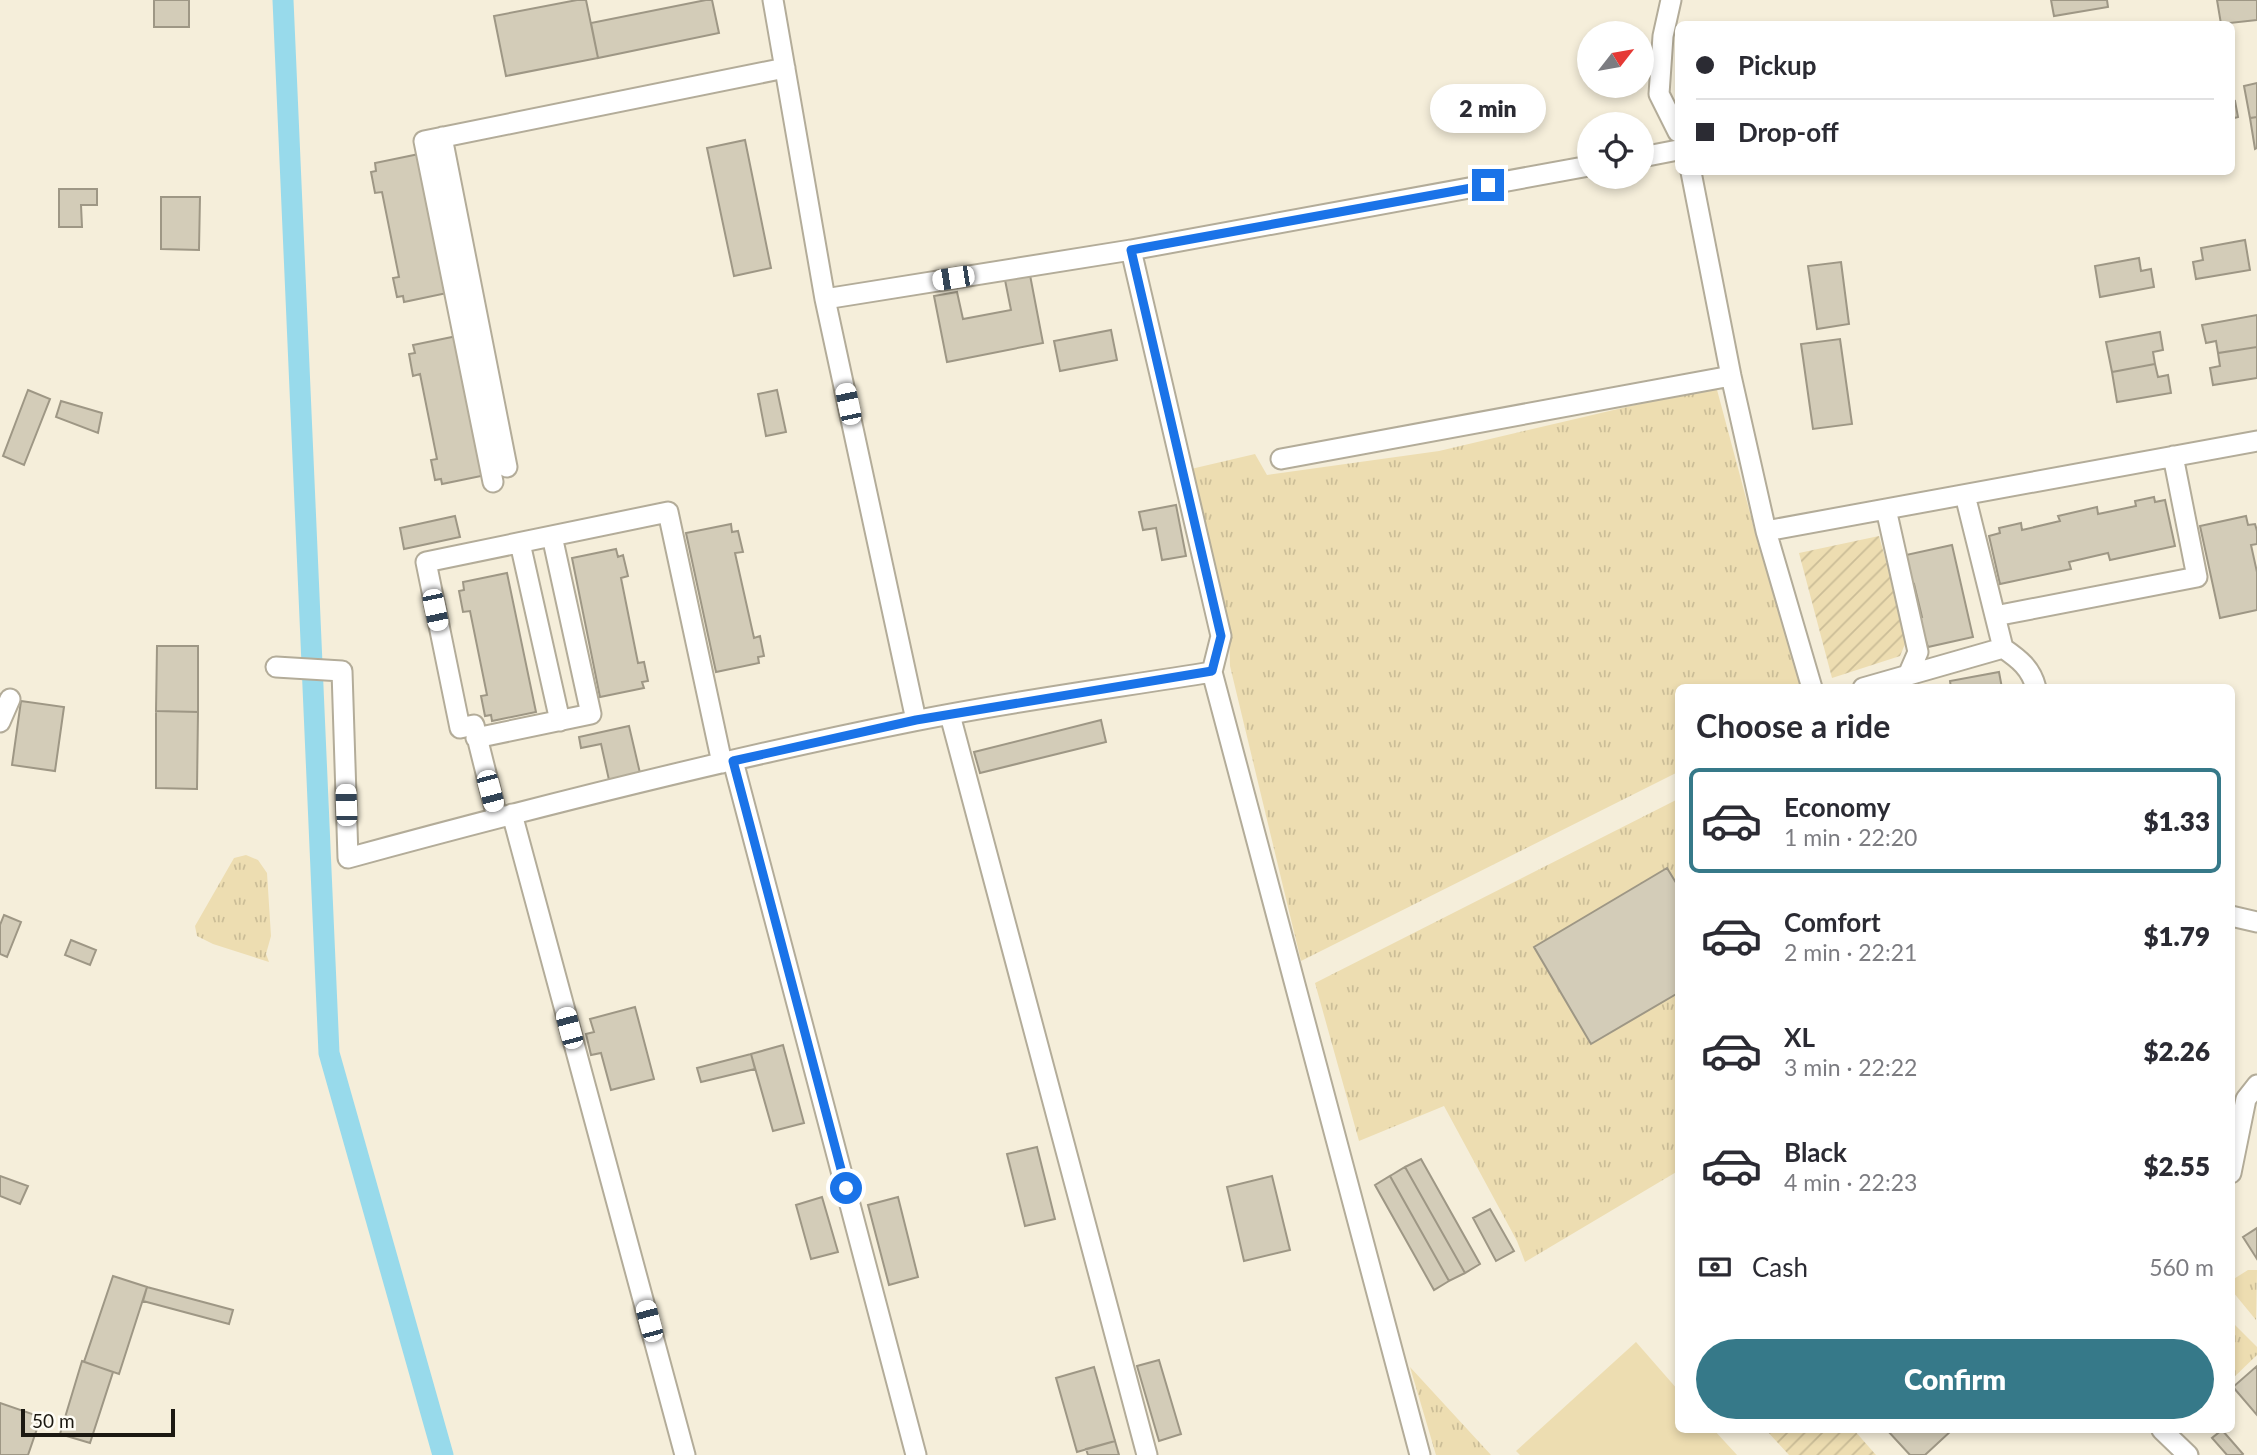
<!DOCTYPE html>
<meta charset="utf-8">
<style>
:root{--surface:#fff;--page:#f7f7f7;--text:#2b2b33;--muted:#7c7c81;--line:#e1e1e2;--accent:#367989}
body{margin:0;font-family:Lato,sans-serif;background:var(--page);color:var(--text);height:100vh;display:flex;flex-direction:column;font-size:26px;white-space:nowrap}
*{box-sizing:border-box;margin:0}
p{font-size:23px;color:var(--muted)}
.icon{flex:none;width:38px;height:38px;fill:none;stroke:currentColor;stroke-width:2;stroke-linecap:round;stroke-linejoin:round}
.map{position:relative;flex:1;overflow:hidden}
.drawer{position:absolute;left:1675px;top:684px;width:560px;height:749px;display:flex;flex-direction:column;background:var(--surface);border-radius:10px;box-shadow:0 4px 10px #0003}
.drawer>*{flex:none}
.banner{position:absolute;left:1675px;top:21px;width:560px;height:154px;border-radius:10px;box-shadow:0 4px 10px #0003;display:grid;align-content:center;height:154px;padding:0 21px;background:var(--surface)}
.needle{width:46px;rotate:59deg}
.controls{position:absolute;left:1577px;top:21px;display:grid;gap:14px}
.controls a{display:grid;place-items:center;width:77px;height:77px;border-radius:50%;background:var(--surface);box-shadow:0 4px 10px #0003;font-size:35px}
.scale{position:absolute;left:21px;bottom:18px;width:154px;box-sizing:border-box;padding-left:7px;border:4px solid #1c1912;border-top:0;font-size:19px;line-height:24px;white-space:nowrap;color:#1c1912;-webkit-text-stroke:5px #fefcf4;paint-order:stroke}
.end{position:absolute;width:32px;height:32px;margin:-16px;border:9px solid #1a73e8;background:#fff;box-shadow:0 0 0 4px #fff}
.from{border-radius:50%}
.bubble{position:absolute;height:49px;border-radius:24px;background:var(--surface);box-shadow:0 4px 10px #0003;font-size:23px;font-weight:800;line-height:49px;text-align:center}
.car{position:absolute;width:21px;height:42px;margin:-21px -10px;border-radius:9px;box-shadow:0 0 5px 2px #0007;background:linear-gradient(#fff 24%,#345 0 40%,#fff 0 76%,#345 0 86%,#fff 0)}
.banner b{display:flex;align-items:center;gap:24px;height:66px;font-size:26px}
.banner b+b{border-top:2px solid var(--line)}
.banner i{width:18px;height:18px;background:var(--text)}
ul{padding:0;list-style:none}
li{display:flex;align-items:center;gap:21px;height:105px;margin:0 14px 10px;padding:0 7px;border:4px solid transparent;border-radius:10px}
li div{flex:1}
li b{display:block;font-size:26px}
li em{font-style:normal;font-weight:800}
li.selected{border-color:var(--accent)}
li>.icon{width:63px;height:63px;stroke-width:1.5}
h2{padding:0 21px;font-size:32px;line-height:84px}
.pay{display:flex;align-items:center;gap:18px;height:77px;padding:0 21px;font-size:26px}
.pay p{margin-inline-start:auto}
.button{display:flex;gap:14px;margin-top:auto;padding:14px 21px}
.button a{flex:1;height:80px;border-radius:42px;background:var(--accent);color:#fff;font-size:28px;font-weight:800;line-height:80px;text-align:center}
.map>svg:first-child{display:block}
.grass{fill:url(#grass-tufts)}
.garden{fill:url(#garden-furrows)}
.pitch{fill:#edddb1}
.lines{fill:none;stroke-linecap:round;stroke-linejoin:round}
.canal{stroke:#98daeb;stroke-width:21}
.building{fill:#d3ccb8;stroke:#9e9785;stroke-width:2}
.minor-casing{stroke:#b3ac99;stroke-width:23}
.minor{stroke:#fff;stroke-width:19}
.route{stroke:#1a73e8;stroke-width:9}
</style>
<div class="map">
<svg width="2257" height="1455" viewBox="0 0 2257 1455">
<defs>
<pattern id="grass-tufts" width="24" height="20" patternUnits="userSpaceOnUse" patternTransform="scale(1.75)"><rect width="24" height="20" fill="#edddb1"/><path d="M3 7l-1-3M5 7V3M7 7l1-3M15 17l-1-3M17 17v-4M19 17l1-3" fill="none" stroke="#cbbd97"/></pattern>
<pattern id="garden-furrows" width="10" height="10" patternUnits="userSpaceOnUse" patternTransform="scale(1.75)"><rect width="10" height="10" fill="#edddb1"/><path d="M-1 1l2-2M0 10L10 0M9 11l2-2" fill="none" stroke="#cbbd97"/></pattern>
</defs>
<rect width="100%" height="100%" fill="#f5eeda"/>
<path class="grass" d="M1716,386L1758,543L1802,688H1678V772L1301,961L1230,666L1229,629L1191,469L1255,454L1267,475L1439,451Z
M1678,799V1171L1525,1262L1517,1241L1444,1106L1359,1141L1315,983Z
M246,855L258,860L267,873L271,936L266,954L269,962L213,944L197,936L195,926L234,858Z
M2248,1270H2257L2256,1320L2233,1292L2232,1280Z
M2231,1321L2257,1347V1355L2231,1380Z
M1410,1367L1491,1455H1436Z"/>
<path class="garden" d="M1879,536L1898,604L1905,644L1900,656L1832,678L1799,553Z
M1766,1430H1854L1876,1455H1789Z"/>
<path class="pitch" d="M1636,1342L1678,1390V1430H1714L1737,1455H1520L1516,1451Z"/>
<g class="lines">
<path class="canal" d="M283,0L329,1053L443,1455"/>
</g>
<path class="building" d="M154,0H189V27H154Z
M577,0H586L598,58L506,76L494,16Z
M706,0H712L719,33L598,58L591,23Z
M2051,0H2107L2108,7L2054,16Z
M2217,0H2257V20L2221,24Z
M2257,83V117L2250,118L2244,86Z
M2235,101L2238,117L2231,119V102Z
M2257,117V148L2255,149L2250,118Z
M745,140L771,268L734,276L707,148Z
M419,154L447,293L404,302L403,296L397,297L393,278L399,277L382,192L375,193L371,172L376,171L375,163Z
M59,189H97V205H81L82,227H59Z
M161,197H200L199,250L161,249Z
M2245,240L2250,270L2196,279L2193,262L2203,260L2201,248Z
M2139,258L2141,271L2151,269L2154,287L2100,297L2095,266Z
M1841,262L1849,324L1817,329L1808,266Z
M1030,275L1043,343L947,362L934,296L957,292L963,319L1011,310L1005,280Z
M2257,315V347L2218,353L2216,341L2206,343L2202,325Z
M1111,330L1117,360L1060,371L1054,341Z
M2160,332L2163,350L2153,352L2155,364L2112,372L2106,342Z
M457,336L486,475L442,484L441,479L435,480L431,460L437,459L420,374L413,376L409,354L415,353L413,345Z
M1840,339L1852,424L1813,429L1801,344Z
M2257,347V378L2213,385L2210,368L2220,366L2218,353Z
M2155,364L2158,377L2168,375L2171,393L2117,402L2112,372Z
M28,390L50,399L24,465L3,456Z
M777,390L786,432L766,436L758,394Z
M61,401L102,413L98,433L56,417Z
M2154,497L2155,502L2165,500L2175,546L2110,560L2108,553L2069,562L2071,569L2000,584L1989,536L2000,533L1999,528L2021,523L2022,530L2060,521L2058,516L2097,507L2098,514L2136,506L2135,501Z
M1176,505L1186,556L1162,560L1156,528L1143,530L1139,512Z
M455,516L460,537L404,549L400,528Z
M2246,516L2248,525L2255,524L2257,531V544L2251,545L2257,572V610L2220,618L2200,526Z
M731,524L732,532L738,531L743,552L735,553L754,638L760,636L764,656L758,657L759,663L716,672L686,533Z
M1952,545L1973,637L1928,647L1925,638L1918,640L1913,619L1922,617L1914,584L1905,586L1906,555Z
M616,549L618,557L623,555L628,576L621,578L638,663L644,662L648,681L642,682L644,688L600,697L572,558Z
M507,573L536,712L492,721L491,715L485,716L481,696L487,695L470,611L463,612L459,591L464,590L463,582Z
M157,646H198V712L156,711Z
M1999,672L2002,688H1951L1950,681Z
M21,701L64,707L55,771L12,765Z
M156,711L198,712L197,789L156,788Z
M1101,720L1106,742L980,773L974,752Z
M629,726L640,773L609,780L601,744L581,748L579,737Z
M1667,868L1678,886V993L1591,1044L1534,947Z
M4,915L21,922L7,957L0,954V925Z
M71,940L96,950L90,965L65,955Z
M635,1007L654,1079L611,1090L601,1053L591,1055L586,1034L594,1032L590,1019Z
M783,1045L804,1123L773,1131L751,1054Z
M751,1054L755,1069L701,1082L697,1068Z
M1037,1147L1055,1219L1025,1226L1007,1154Z
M1421,1159L1480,1264L1465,1273L1405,1167Z
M1405,1167L1465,1273L1449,1281L1390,1176Z
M0,1176L28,1186L20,1204L0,1196Z
M1272,1176L1290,1250L1244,1261L1227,1187Z
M1390,1176L1449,1281L1434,1290L1375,1185Z
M822,1197L838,1252L811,1259L796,1205Z
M898,1197L918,1277L889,1285L868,1205Z
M1490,1209L1514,1251L1496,1261L1473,1218Z
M2257,1228V1259L2243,1237Z
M113,1276L147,1287L119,1374L84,1362Z
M147,1287L233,1310L229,1324L143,1301Z
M1159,1360L1181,1434L1159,1441L1137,1366Z
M82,1361L113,1372L90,1443L60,1434Z
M2257,1366V1415L2233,1387Z
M1094,1367L1115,1441L1077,1452L1056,1378Z
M0,1403L41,1417L28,1455H0Z
M1887,1430H1952L1925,1455H1910Z
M2222,1430L2243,1454L2242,1455H2227L2212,1438Z
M1115,1441L1119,1455H1088L1086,1449Z"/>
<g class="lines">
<defs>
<path id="minor" d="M773,0L825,299L916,720
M1671,0L1663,36L1659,94L1678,132
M442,137L507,467
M1642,157L1678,150
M1691,172L1731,376L1766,531L1812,688
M1131,250L1221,636L1212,672L1420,1455
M825,299L1131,250L1589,166
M1281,459L1731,376
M493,482L424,141L785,68
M1965,495L2003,648C2019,659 2031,668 2036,688
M1886,509L1918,652L1908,675
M1766,531L2257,441
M520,543L560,721
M1995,616L2197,577L2173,456
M276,667L342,671L348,858C535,807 724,759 914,721C1013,701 1113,688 1212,672
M1863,688L2003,648
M950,715L1147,1455
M0,722L10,699
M476,738L591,714L552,536
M733,761L916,1455
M512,814L685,1455
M497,817L474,725L460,728L426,562L668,512L722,763
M2231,916L2257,922
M2231,1173L2246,1099L2257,1085
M2162,1430L2188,1455"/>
</defs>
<use href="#minor" class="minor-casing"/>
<use href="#minor" class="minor"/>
</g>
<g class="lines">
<path class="route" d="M846,1188L733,761L916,720L1212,671L1221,636L1131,250L1488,185"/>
</g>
</svg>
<div class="controls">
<a><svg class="needle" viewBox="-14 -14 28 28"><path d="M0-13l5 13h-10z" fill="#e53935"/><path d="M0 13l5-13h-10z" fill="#7c7c81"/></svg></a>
<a><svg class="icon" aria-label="locate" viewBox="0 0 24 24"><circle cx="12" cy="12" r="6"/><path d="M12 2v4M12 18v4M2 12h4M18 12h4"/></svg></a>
</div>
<div class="scale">50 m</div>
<i class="end from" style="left:846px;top:1188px"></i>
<i class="end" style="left:1488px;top:185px"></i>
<div class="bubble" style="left:1430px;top:84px;width:116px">2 min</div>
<i class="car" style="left:953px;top:278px;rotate:261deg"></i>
<i class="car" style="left:848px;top:404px;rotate:348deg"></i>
<i class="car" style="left:435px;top:610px;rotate:168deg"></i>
<i class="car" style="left:490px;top:791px;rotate:165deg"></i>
<i class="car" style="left:346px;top:805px;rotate:358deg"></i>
<i class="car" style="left:569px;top:1028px;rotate:345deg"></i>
<i class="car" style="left:649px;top:1321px;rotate:345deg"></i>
<div class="banner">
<b><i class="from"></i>Pickup</b>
<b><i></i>Drop-off</b>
</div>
<section class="drawer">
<h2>Choose a ride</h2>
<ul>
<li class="selected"><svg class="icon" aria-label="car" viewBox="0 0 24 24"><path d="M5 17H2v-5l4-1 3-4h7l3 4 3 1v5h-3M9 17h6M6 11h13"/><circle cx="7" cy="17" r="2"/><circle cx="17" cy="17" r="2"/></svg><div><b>Economy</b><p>1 min · 22:20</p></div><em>$1.33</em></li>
<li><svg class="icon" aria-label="car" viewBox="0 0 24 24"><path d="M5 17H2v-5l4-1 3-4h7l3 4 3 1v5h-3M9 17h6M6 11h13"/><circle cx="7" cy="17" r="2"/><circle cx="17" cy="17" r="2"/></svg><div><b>Comfort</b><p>2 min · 22:21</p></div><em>$1.79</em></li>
<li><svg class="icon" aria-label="car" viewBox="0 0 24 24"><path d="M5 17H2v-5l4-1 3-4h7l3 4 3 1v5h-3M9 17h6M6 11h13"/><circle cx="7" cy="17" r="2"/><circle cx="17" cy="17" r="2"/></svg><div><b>XL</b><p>3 min · 22:22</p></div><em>$2.26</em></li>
<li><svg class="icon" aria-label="car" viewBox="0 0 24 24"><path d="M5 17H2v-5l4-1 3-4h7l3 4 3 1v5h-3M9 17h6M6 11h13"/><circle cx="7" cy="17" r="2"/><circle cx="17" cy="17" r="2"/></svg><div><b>Black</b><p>4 min · 22:23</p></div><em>$2.55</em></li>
</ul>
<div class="pay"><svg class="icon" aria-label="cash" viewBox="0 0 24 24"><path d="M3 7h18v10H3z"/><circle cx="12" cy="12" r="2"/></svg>Cash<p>560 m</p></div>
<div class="button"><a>Confirm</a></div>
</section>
</div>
